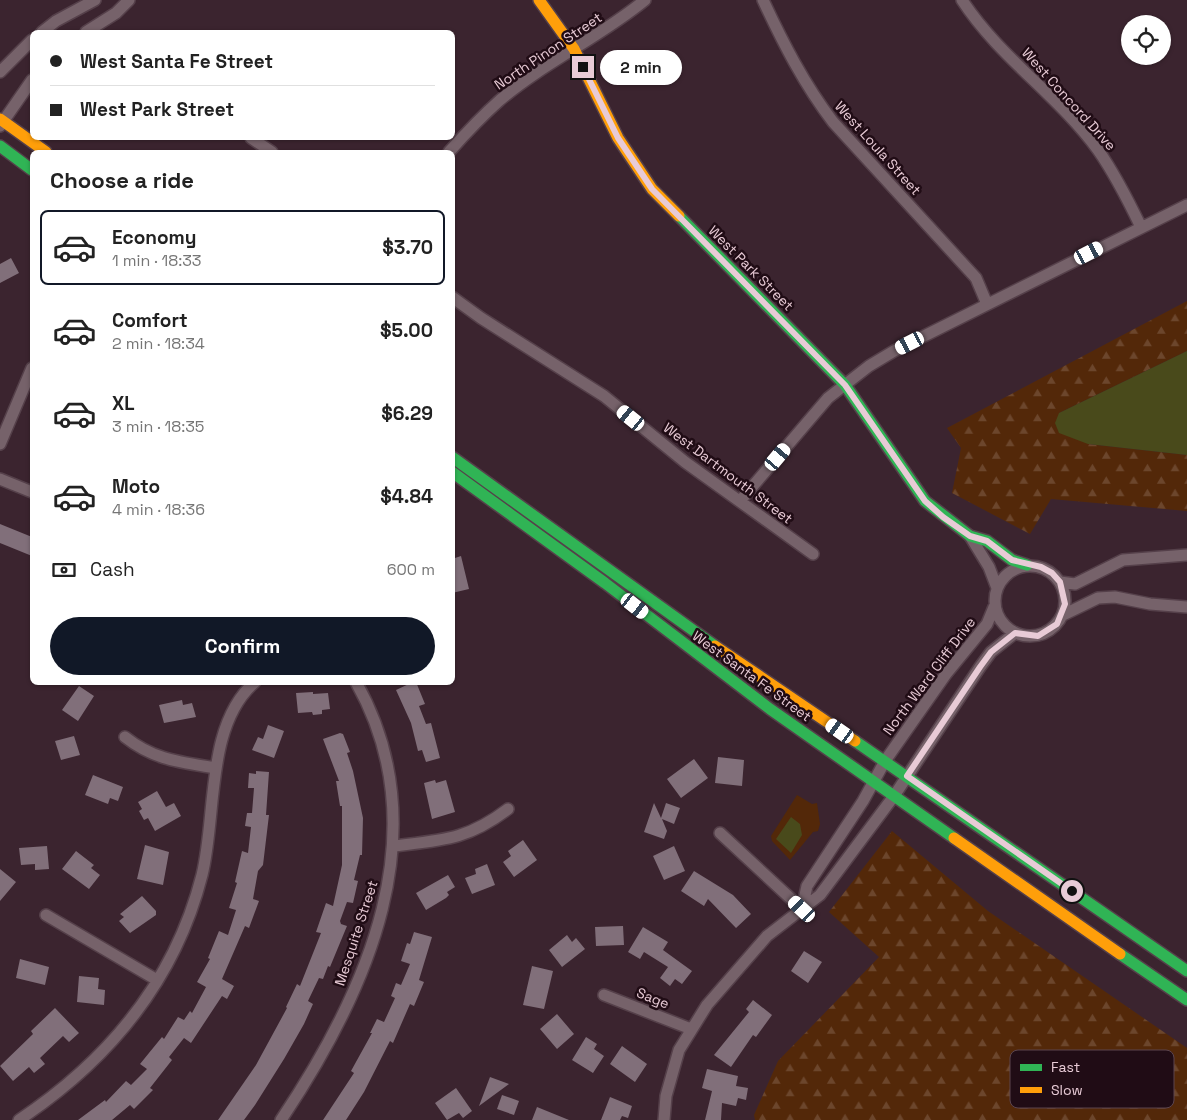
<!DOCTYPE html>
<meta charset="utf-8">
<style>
:root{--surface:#fff;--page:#f2f2f2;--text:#222;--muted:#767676;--line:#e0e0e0;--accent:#111827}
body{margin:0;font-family:"Space Grotesk",sans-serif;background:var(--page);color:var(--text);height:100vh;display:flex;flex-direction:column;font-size:19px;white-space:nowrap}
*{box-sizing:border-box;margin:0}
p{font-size:16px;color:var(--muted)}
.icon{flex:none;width:28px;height:28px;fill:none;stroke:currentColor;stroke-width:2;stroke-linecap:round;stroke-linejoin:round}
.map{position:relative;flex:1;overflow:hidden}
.drawer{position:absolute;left:30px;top:150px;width:425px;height:535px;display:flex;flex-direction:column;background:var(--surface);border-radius:8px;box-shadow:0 1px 4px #0004}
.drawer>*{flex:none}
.top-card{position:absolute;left:30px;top:30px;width:425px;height:110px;border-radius:8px;box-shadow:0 1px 4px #0004;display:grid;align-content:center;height:110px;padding:0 20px;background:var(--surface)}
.controls{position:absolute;left:1121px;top:15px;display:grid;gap:10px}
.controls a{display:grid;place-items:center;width:50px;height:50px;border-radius:50%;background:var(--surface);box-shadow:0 1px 4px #0004;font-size:25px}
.end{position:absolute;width:22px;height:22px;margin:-11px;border:6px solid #e8cbd6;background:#111;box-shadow:0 0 0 2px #111}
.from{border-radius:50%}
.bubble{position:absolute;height:35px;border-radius:18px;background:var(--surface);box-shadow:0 1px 4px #0004;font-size:16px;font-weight:800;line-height:35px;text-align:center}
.car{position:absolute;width:15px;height:30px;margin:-15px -8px;border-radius:6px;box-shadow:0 0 4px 1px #0007;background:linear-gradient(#fff 24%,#345 0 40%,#fff 0 76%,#345 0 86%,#fff 0)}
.top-card b{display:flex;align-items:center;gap:18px;height:48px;font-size:19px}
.top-card b+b{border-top:1px solid var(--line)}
.top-card i{width:12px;height:12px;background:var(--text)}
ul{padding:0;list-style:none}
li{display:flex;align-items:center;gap:15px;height:75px;margin:0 10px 8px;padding:0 10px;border:2px solid transparent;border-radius:8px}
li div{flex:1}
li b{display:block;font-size:19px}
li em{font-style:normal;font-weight:800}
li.selected{border-color:var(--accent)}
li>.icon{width:45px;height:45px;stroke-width:1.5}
h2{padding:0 20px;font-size:22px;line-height:60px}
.pay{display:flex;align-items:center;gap:12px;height:55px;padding:0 20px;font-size:19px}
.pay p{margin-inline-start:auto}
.primary-button{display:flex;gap:10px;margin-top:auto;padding:10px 20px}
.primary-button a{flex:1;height:58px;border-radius:30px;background:var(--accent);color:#fff;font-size:20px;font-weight:800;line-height:58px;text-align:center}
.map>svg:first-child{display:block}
.forest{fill:url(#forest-firs)}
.pitch{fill:#532809}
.water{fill:#494a1b}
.building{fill:#816f7a}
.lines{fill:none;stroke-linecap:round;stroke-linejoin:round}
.street-casing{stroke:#55404a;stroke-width:14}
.fast-casing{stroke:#55404a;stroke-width:14}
.slow-casing{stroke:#55404a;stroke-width:14}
.street{stroke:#76626a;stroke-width:11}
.fast{stroke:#30b455;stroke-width:11}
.slow{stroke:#ff9f0a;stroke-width:11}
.route{stroke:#e8cbd6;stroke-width:6}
.labels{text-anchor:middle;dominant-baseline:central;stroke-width:5;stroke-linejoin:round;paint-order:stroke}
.street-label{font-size:14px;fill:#e8cbd6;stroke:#200c15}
.key{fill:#200c15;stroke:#5c454f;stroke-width:1}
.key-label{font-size:14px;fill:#e8cbd6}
</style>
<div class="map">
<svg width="1187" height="1120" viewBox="0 0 1187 1120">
<defs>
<pattern id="forest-firs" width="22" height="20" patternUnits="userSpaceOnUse" patternTransform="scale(1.25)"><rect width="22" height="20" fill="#532809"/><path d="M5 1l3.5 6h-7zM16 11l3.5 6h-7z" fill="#6c462c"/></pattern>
</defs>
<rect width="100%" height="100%" fill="#3b242f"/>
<path class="forest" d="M1187,301V351L1059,413L1088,444L1187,455V511L1051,499L1030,534L952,493L961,448L947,428Z
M892,831L988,911L1187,1048V1120H755L754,1115L778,1061L879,957L829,912Z"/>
<path class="pitch" d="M797,795L812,804L817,803L820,824L818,831L813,832L790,860L772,841L771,836Z"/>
<path class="water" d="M1187,351V455L1088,444L1059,433L1055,423L1059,413Z
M791,817L800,824L802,835L791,853L776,839Z"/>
<path class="building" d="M11,258L19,273L0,283V264Z
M0,524L32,537V556L0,543Z
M461,556L469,589L452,593V559Z
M413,682H416L425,704L419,706L426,724L431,723L440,758L426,762L422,750L418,751L411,723L396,690Z
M79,686L94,696L78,721L62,710Z
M313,692V694L328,693L330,709L322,710V714L313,715L312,712L298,713L296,693Z
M182,700L183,705L192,703L196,717L164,723L159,705Z
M268,725L284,731L274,758L252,750L258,737L263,739Z
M340,733L343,734L350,752L347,753L353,771L363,818L362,855H360L354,880L358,881L353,903L347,902L340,921L341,924L347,926L330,967L328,966L323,979L319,978L308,1001L313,1004L304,1024L284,1059L255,1105L244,1120H218L256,1065L287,1008L286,1007L297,984L300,986L321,933L316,932L326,903L333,906L342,865V806H340L336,781H339L323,739Z
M74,736L80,755L61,760L55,741Z
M718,757L744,760L742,786L715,783Z
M694,759L708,778L681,798L667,779Z
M256,771L269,772L266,815H269L263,865L258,871L253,899L259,901L249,928L245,926L222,979L234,986L227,999L222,996L191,1043L184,1038L169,1057L172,1060L150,1088L153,1090L134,1109L130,1105L112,1120H78L105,1100L106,1102L126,1081L131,1085L147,1069L140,1064L162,1037L164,1039L178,1017L184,1020L190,1011L192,1013L206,987L197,982L210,959L208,958L219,931L228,935L236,910L229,908L237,883L235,882L242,851L248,853L251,827L245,826L247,813H252L254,788H248L249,773L256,774Z
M93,775L123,787L118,801L110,798L108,804L85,795Z
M435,780L436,783L446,780L455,812L432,819L424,783Z
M157,791L166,807L174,803L181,816L155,831L148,818L144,820L139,811L142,809L138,802Z
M654,803L661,818L666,803L680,808L674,824L662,819L667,831L664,839L644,832Z
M523,840L537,860L514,877L503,862L511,856L508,851Z
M145,845L169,852L163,885L137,879Z
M47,846L49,869L35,870V864L21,865L19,848Z
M674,846L685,871L664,880L653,856Z
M76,851L94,865L91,868L100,875L89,889L62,869Z
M487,864L495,885L472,894L465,878L476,874L475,869Z
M0,869L16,882L0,901Z
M694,871L733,895L751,914L736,928L708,899L704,906L681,891Z
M448,875L455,887L447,892L449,895L446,898L426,910L416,893Z
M142,896L156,911V915L130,933L119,921L124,917L120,914Z
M623,926L624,945L596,946L595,927Z
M643,927L668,942L663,950L692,971L682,984L675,979L670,986L660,978L668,967L644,952L640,959L628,952Z
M414,932L432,937L419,980L424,982L414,1006L410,1004L393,1043L390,1041L364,1092L346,1120H323L354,1073L351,1071L372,1033H370L377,1019L384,1022L395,998L391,996L396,983L401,985L410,964L401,961L407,943L410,944Z
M567,935L572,942L576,938L585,949L562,967L549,950Z
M804,951L822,962L808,983L791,971Z
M20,959L49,967L45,985L16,978Z
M532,966L553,971L544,1009L523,1005Z
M79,976L99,978L98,989L105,990L104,1005L77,1002Z
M753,1000L772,1015L756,1037L753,1035L731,1067L714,1055L749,1012L746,1009Z
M55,1008L79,1033L69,1042L63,1036L40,1058L45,1064L34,1073L29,1067L13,1081L0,1066L33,1034L31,1031Z
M557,1014L574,1034L557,1049L540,1029Z
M586,1037L597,1044L594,1049L604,1056L593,1073L572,1060Z
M622,1046L647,1064L635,1082L610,1064Z
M707,1069L738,1076L736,1086L748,1088L746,1100L738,1098L736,1106L722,1103L721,1120H705L712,1091L702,1088Z
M490,1077L509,1084L479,1106Z
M456,1088L472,1111L463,1118L459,1113L447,1120L435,1103Z
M502,1095L519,1101L514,1115L497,1109Z
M610,1097L632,1106L628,1118L622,1116L620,1120H601Z
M537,1107L569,1120H532Z"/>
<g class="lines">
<defs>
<path id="street" d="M763,0C783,43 804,84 833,122L976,278L987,304
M962,0C999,57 1058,95 1098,150C1115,174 1128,200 1141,227
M42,32L56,21L95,0
M86,32L116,13L129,0
M0,72L32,40
M0,126L32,80
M251,138L272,152
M449,152C465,134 482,116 500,100C545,62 600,37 645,0
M452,297L481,318L604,396L685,462L813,554
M0,444L32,368
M0,479L32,492
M740,501L828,398L869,366L894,351L1187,205
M970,536L989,567L997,588
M995 601a35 35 0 1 1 70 0a35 35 0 1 1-70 0Z
M1060,582L1075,584L1123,560L1187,555
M1063,615L1098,598L1115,597L1150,604L1187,607
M125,737C154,760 180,762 216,768
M720,833L802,909
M393,846C443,840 467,840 508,809
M802,909L807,886L863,801L885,761L946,674L987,624L994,607
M46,915L157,980
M604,995L691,1029
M19,1120C109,1060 175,981 202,875C217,815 205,725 255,682
M281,1120C367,992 440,831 356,682
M664,1120L666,1096L679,1050L707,1005L767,936L820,895L894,796L980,667L991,652L1015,633"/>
<path id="fast" d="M0,146L32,170
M679,216L845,385L925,501L970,536L987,541L1012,560L1027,565
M452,457L715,646
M452,472L605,583L770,709L954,838
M855,741L1187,971
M1120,954L1187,1000"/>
<path id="slow" d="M539,0L574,49L618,138L652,189L679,216
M0,119L46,152
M715,646L855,741
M954,838L1120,954"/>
</defs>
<use href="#street" class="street-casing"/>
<use href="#fast" class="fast-casing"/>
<use href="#slow" class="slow-casing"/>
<use href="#street" class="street"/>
<use href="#fast" class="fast"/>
<use href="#slow" class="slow"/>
</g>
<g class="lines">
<path class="route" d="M583,67L618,138L652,189L845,385L925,501L943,517L970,536L987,541L1012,560L1041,567L1052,573L1060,582L1065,604L1057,624L1038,636L1015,633L991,652L980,667L907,776L1072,891"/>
</g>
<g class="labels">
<g class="street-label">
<text transform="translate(548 51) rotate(-34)">North Pinon Street</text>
<text transform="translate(1069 99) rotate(48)">West Concord Drive</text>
<text transform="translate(878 148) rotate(48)">West Loula Street</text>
<text transform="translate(751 268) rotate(45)">West Park Street</text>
<text transform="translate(728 473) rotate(37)">West Dartmouth Street</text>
<text transform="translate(752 676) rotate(36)">West Santa Fe Street</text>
<text transform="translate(929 676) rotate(-53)">North Ward Cliff Drive</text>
<text transform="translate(356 933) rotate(-72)">Mesquite Street</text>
<text transform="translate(653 998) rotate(22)">Sage</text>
</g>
</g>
<rect x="1010" y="1050" width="164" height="58" rx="8" class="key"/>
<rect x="1020" y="1064" width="22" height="7" fill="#30b455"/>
<rect x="1020" y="1087" width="22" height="6" fill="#ff9f0a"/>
<g class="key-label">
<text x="1051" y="1072">Fast</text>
<text x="1051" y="1095">Slow</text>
</g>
</svg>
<div class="controls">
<a><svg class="icon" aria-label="locate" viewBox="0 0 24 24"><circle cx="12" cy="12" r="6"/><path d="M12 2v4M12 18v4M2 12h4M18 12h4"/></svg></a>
</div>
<i class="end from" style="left:1072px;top:891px"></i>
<i class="end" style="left:583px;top:67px"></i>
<div class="bubble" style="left:600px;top:50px;width:82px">2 min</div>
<i class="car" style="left:1089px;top:253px;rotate:63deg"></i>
<i class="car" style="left:910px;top:343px;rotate:243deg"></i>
<i class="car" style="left:631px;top:418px;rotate:309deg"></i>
<i class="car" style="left:778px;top:457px;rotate:40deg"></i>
<i class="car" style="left:635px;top:606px;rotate:128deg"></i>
<i class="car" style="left:840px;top:731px;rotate:305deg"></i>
<i class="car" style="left:802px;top:909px;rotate:313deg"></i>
<div class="top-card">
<b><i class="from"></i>West Santa Fe Street</b>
<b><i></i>West Park Street</b>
</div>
<section class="drawer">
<h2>Choose a ride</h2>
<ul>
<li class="selected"><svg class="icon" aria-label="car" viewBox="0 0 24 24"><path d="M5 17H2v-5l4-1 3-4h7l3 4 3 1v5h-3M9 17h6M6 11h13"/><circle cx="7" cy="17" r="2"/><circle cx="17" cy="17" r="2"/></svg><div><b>Economy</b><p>1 min · 18:33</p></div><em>$3.70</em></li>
<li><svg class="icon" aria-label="car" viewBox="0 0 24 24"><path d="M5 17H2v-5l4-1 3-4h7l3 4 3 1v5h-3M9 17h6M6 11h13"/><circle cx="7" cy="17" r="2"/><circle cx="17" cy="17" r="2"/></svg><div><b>Comfort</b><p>2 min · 18:34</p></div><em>$5.00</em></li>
<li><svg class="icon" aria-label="car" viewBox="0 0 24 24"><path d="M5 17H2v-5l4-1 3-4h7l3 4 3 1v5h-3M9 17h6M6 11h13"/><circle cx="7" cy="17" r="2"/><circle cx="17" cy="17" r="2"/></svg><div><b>XL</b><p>3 min · 18:35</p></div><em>$6.29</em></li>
<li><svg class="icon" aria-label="car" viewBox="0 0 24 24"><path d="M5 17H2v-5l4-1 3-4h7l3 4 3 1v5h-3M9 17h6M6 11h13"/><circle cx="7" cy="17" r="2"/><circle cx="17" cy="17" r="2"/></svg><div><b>Moto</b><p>4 min · 18:36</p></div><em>$4.84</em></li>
</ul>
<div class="pay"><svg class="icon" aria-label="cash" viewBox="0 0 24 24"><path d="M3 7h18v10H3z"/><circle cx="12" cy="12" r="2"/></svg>Cash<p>600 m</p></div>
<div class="primary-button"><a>Confirm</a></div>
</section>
</div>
